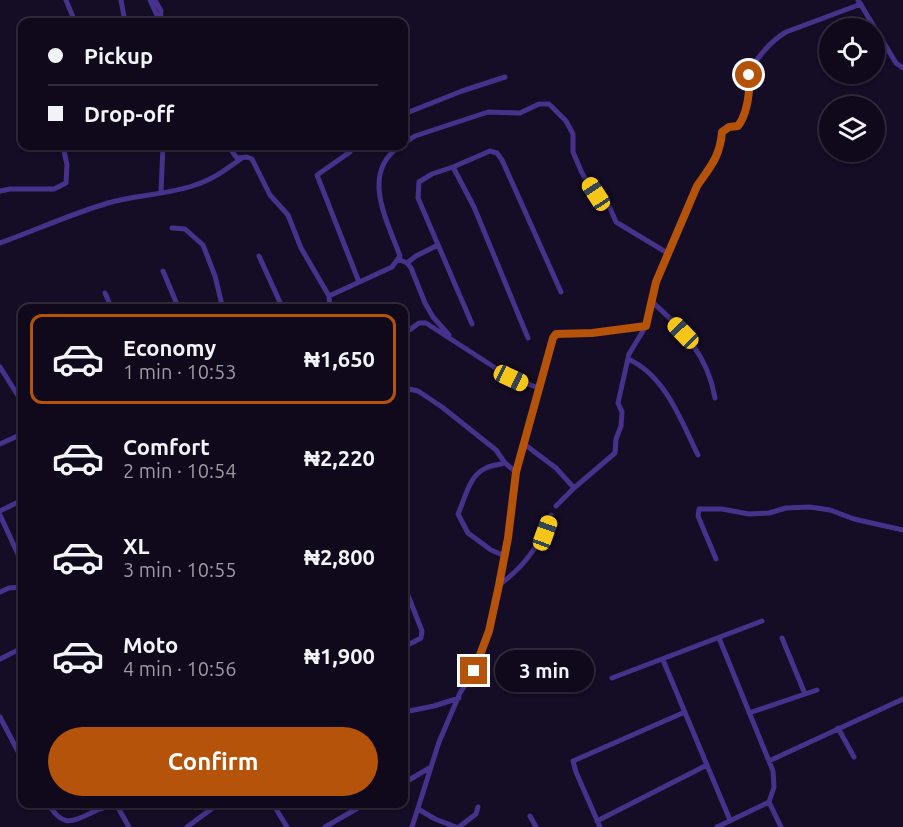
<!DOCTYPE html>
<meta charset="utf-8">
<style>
:root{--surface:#10091c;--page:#191225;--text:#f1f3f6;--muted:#9c9aa3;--line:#302a3b;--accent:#b45309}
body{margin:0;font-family:Ubuntu,sans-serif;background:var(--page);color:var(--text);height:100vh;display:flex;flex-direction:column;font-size:22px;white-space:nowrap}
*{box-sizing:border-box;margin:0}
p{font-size:20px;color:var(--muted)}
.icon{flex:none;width:33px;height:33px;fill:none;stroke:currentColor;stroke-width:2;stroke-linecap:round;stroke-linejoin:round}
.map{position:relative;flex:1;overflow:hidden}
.details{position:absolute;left:18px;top:304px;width:390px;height:504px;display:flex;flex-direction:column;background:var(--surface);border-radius:12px;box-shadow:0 2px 4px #0004,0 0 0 2px var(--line)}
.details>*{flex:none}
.top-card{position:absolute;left:18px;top:18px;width:390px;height:132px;border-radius:12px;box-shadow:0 2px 4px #0004,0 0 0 2px var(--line);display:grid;align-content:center;height:132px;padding:0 30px;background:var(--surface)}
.tools{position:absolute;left:819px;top:18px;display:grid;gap:12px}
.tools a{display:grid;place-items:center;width:66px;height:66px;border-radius:50%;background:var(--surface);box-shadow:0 2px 4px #0004,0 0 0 2px var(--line);font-size:30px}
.end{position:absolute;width:27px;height:27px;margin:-14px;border:8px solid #b45309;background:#fff;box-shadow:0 0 0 3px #fff}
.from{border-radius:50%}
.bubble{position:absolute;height:42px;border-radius:21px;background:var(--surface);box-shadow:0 2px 4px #0004,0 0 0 2px var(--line);font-size:20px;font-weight:600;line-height:42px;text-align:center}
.car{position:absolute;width:18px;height:36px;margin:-18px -9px;border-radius:8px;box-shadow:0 0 4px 2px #0007;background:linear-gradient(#f5c518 24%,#345 0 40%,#f5c518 0 76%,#345 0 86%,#f5c518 0)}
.top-card b{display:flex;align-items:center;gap:21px;height:57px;font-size:22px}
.top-card b+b{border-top:2px solid var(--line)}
.top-card i{width:15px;height:15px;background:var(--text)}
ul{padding:10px 0 0;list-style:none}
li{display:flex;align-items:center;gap:18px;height:90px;margin:0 12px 9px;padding:0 18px;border:3px solid transparent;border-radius:12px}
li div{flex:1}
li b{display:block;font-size:22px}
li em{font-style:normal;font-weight:600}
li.active{border-color:var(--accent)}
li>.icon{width:54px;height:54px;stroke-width:1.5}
.primary-button{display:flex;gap:12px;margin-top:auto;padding:12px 30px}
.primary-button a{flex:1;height:69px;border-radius:36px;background:var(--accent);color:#fff;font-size:24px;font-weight:600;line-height:69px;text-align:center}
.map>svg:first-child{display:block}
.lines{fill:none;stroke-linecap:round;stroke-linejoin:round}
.street{stroke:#46328a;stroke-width:5}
.route{stroke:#b45309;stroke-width:8}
</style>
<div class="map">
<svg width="903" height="827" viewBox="0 0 903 827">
<rect width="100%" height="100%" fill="#150c25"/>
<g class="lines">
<path class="street" d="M66,0L73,17L72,22
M121,0L125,22
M150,0L160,22
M155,0L161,11L160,21
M858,0L896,63L903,68
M404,114L462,91L505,77
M404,143L415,136L488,112L520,113L539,104H549L566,121L573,134V152L582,173L595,194L610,208L616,222L669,254
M228,146L237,158L247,157L252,159L270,195L288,215L301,248L329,296L330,309
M351,146L350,152L317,175L359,282
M453,167L474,207L528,338
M0,191L10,189H54L66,183L67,165L63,146
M161,192L163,146
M172,228L185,229L203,245L215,276L223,309
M0,243C36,230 71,214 108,203C138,194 170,195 198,184C214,179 228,168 242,158
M259,256L283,309
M398,259L407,263L411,268L425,303L433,317L449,335
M407,263L416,256L438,245
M163,271L179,309
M105,293L112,309
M329,296L392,267L400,256C387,220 360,173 400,146
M651,301C683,329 708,356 715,398
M472,324L418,198L419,182L432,174L453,167L490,151L497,153L502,160L561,292
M404,334L419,323H426L511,378L539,388
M628,359C666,376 681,421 698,455
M0,367L22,402
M404,388L418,391L442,407L496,450L505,463L516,472
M0,444L22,434
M524,444L556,468L574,488
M556,506L574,488L615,453L616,439L621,426L622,412L618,403L629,354L646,326L656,282L697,186C711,166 719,158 722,132L729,127L738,126C745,117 749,101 749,90C750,81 748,89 748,80C750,63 772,40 786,32L861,4
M0,511L22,500
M0,515L22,563
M505,556L491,550L468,533L458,514C465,499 469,475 486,468C491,465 499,465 505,463
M716,559L698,516L699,509H722L749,514L769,513L786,508L810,507L830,510L854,519L903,530
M404,585L422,631L421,638L404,647
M499,585C524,567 541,544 551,515
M0,592L9,588L22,587
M782,638L805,694
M0,659L22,648
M663,660L730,820
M612,678L762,621
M404,712L434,706L459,698
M749,713L817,690
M0,717L22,759
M838,728L854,757
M769,761L903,699
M404,783L431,767
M769,802L781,827
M48,804C63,827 70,823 93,812C100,808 109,807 117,804
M116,804L129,827
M273,804L287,827
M418,809L435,819L456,827
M530,816L536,827
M597,821L707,765
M187,827L218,804
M325,827L365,804
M412,827L439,742L460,693L474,671L489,631L508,538L516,472L553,338L556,334L592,333L646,326
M459,827L476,814L478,807
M600,827L576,772L573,761L685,712
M717,827L769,802L774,787L773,771L719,638"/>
</g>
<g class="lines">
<path class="route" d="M474,671L489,631L499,585L508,538L516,472L553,338L556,334L592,333L646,326L656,282L697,186C710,167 720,157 722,132L729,127L738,126C745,117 748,102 749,91C750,85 748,81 749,75"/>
</g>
</svg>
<div class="tools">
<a><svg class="icon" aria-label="locate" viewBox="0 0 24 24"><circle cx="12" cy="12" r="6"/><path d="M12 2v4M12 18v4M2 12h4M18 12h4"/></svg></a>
<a><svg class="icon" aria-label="layers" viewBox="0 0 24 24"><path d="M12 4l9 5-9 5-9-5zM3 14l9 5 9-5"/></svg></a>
</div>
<i class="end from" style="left:749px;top:75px"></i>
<i class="end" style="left:474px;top:671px"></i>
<div class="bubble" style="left:495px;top:650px;width:99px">3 min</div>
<i class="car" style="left:596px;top:194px;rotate:327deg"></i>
<i class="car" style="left:683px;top:333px;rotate:316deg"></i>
<i class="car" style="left:511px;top:378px;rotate:115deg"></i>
<i class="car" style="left:545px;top:533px;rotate:20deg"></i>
<div class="top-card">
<b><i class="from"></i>Pickup</b>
<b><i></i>Drop-off</b>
</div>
<section class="details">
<ul>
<li class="active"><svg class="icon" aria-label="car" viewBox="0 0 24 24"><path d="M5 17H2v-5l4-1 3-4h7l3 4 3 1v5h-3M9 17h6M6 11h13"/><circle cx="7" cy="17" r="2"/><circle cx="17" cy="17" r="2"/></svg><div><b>Economy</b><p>1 min · 10:53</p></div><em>₦1,650</em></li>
<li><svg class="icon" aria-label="car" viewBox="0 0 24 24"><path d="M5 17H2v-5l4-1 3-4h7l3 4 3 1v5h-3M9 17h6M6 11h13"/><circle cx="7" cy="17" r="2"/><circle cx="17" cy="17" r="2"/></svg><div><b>Comfort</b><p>2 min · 10:54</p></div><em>₦2,220</em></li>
<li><svg class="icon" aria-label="car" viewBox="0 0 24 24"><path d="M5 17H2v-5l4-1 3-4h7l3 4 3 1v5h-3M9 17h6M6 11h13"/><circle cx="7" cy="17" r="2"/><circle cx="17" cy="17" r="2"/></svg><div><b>XL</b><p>3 min · 10:55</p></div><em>₦2,800</em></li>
<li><svg class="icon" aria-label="car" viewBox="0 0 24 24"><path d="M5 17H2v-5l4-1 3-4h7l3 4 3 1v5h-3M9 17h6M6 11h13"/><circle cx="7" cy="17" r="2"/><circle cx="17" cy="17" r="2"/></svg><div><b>Moto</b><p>4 min · 10:56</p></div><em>₦1,900</em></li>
</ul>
<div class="primary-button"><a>Confirm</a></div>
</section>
</div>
